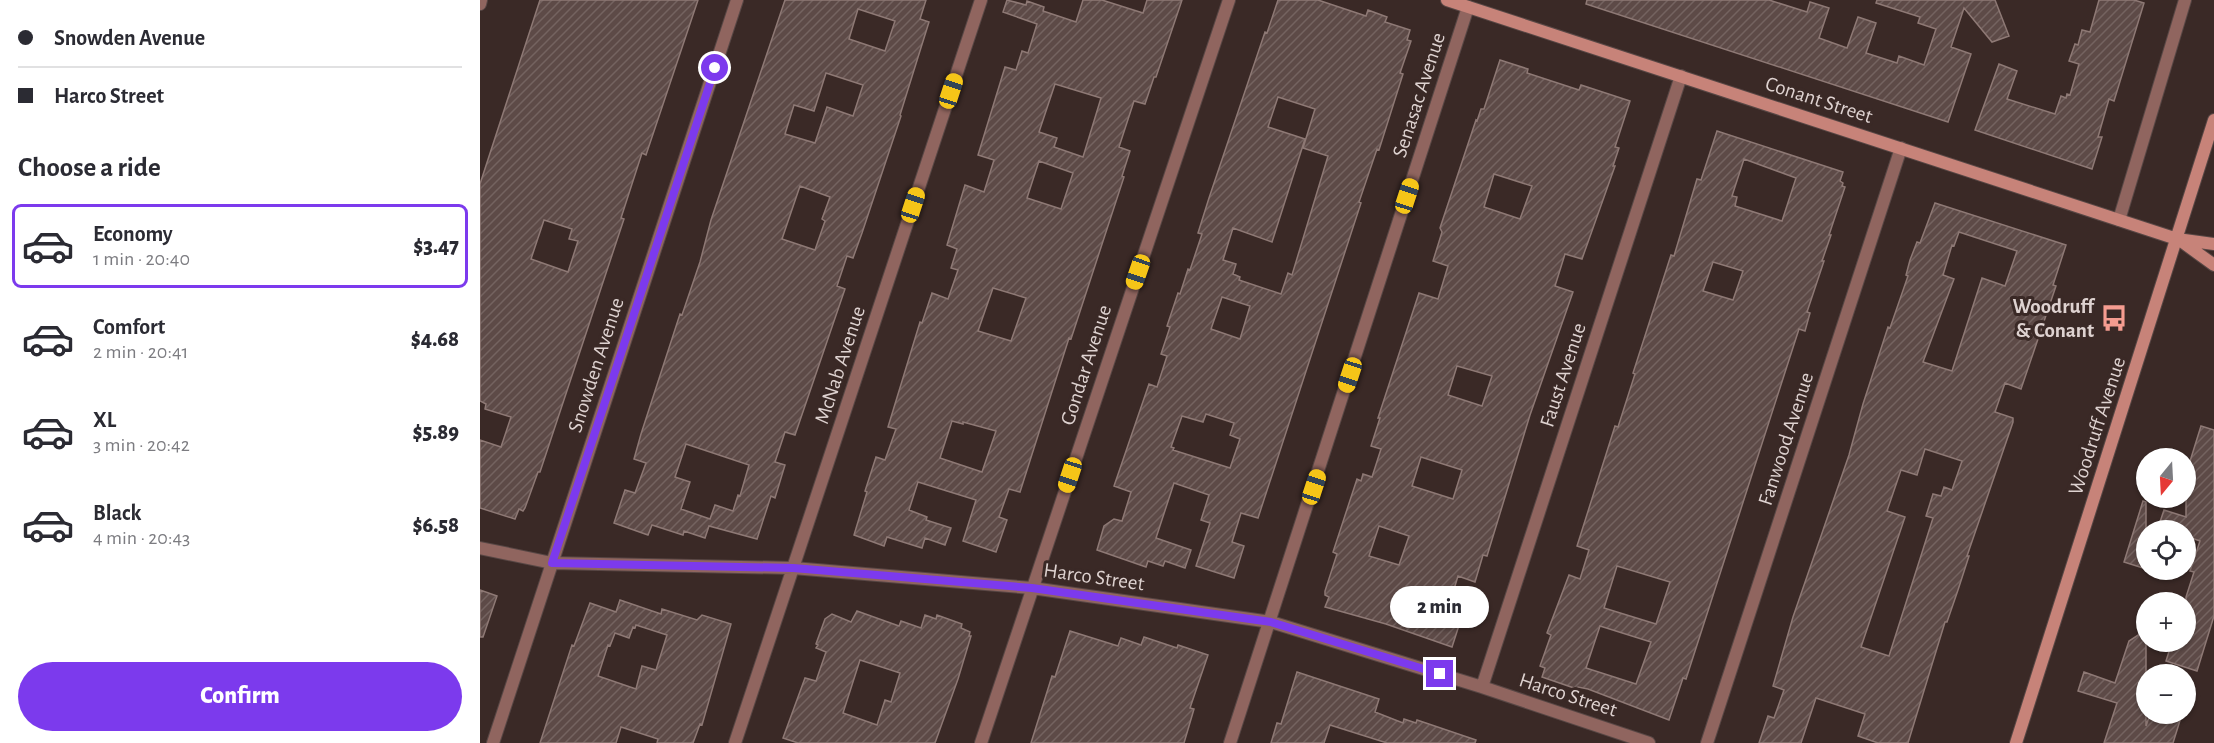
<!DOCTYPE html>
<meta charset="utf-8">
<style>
:root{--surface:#fff;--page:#f2f2f3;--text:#2b2b33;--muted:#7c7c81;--line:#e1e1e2;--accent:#7c3aed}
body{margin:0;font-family:"Alegreya Sans",sans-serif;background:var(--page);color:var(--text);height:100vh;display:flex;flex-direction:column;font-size:22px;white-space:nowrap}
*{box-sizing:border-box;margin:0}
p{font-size:20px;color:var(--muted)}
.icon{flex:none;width:33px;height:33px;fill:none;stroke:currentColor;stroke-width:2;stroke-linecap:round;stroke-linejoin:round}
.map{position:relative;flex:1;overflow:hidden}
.panel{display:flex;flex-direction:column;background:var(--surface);width:480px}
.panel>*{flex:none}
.banner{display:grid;align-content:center;height:132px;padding:0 18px;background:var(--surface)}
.needle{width:39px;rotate:198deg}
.fabs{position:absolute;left:1656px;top:448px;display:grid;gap:12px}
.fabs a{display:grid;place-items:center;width:60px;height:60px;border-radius:50%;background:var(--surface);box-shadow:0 2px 4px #0004;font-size:30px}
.end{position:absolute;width:27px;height:27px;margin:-14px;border:8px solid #7c3aed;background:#fff;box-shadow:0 0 0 3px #fff}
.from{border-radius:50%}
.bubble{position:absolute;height:42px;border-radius:21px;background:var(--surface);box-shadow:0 2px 4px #0004;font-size:20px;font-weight:800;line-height:42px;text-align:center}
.car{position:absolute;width:18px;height:36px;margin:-18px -9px;border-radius:8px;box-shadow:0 0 4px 2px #0007;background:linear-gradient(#f5c518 24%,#345 0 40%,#f5c518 0 76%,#345 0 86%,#f5c518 0)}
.banner b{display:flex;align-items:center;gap:21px;height:57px;font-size:22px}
.banner b+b{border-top:2px solid var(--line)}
.banner i{width:15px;height:15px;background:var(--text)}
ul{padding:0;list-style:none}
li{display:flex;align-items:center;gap:18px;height:84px;margin:0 12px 9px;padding:0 6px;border:3px solid transparent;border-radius:9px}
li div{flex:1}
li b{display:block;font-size:22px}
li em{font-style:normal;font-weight:800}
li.current{border-color:var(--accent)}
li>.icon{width:54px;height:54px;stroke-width:1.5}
h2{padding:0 18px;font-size:27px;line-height:72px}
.cta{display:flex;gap:12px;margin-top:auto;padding:12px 18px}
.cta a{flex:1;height:69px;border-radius:36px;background:var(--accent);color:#fff;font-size:24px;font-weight:800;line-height:69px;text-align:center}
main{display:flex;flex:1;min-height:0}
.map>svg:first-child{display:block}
.building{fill:url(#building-hatch);stroke:#8e7975;stroke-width:1.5;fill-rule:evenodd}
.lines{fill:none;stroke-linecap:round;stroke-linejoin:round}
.street-casing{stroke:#584745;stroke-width:14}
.secondary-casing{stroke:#584745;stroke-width:14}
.street{stroke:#90655f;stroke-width:12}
.secondary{stroke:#c78379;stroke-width:12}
.route{stroke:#7c3aed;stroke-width:8}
.labels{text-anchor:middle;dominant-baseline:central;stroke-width:6;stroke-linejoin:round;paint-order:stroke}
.street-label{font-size:21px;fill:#ded2d0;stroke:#3a2926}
.poi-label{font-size:21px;font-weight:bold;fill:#ded2d0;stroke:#3a2926;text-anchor:end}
</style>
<main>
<section class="panel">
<div class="banner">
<b><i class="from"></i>Snowden Avenue</b>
<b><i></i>Harco Street</b>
</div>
<h2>Choose a ride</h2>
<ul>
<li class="current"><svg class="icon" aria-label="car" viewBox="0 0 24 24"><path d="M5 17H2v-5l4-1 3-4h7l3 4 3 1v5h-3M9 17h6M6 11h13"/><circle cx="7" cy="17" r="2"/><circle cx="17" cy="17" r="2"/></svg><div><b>Economy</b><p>1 min · 20:40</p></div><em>$3.47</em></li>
<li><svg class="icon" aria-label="car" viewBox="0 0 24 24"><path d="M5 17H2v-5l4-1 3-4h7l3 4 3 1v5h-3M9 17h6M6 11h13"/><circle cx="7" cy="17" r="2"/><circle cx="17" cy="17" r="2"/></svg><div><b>Comfort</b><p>2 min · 20:41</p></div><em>$4.68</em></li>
<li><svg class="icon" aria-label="car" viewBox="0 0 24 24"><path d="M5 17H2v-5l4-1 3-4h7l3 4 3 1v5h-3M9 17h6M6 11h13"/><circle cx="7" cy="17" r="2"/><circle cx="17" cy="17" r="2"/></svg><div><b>XL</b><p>3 min · 20:42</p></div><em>$5.89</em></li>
<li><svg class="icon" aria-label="car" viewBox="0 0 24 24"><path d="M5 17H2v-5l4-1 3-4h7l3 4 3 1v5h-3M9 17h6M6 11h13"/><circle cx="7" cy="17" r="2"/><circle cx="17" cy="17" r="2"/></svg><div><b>Black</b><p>4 min · 20:43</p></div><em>$6.58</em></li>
</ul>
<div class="cta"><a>Confirm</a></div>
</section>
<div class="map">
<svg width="1734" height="743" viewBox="0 0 1734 743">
<defs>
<pattern id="building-hatch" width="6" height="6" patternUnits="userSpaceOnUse" patternTransform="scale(1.5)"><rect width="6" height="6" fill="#5d4a47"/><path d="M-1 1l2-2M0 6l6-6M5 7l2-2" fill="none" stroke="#746360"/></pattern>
</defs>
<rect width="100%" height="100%" fill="#3a2926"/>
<path class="building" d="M60,0H218L166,155L162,153L141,218L144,219L60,472H58L45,508L43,511L39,509L35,519L0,508V440L21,447L31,417L5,409L6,404L0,401V184ZM64,220L92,229L89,239L98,241L88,272L51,259Z
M305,0H446L440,19L449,22L420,115L421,116L382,233L373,258L367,256L357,286L365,289L315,435L305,432L295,462L305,465L295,498L291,496L277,539L229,526L225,538L204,531L203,535L172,525L168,535L134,523L145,490L155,493L166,463L154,459L161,434L200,314L202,315L220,262L231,220ZM378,9L415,21L405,51L369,39ZM346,73L383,85L373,116L347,107L335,143L305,134L314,105L334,111ZM320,186L350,197L342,219L345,221L335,250L302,239ZM206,444L269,465L260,496L258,495L253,511L235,505L230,519L201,509L210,482L195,477Z
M527,0L546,5L547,1L564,7L563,11L596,22L603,0H622L663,13L667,0H702L676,77H674L665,104L654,101L639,147L650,151L642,176L644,177L591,339L589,338L540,492L529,489L519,517L527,520L516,552L483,541L496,500L438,482L429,510L447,517L446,520L471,528L465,545L445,538L442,548L407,537L404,546L374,535L387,492L385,491L396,457L405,460L416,429L408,427L440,322L442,323L452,293L468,299L478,270L471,268L477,249L467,245L485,185L504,192L514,160L498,155L525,67L536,70L542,51L548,53L557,24L523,12ZM575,84L621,98L603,157L574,147L577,138L559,132ZM559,161L593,173L581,209L547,198ZM513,288L546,298L531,341L498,331ZM472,421L483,424V422L516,431L502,472L460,458Z
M798,0H838L886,16L888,10L907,17L905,22L930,30L927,40L931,41L920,73L923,74L899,150L897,149L879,202L881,203L778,518L761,513L752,542L764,546L754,578L716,566L730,523L721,520L729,495L694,483L676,538L711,550L705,568L685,561L683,566L668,561L666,567L617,550L624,526L634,519L642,521L651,492L634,486L669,384L677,387L687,356L681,354L690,327L687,326L698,293L700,294L708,269L710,270L722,234L718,233L729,198L785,32L787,33ZM798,97L835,109L823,148L848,156L812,275L808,273L801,294L759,280L760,277L753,274L756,264L743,260L753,228L792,242L825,139L788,127ZM742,297L770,306L760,339L731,329ZM726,414L754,423L750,435L760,439L750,468L693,450L694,448L691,447L702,416L723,422Z
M1107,0H1289L1327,12L1330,2L1349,8L1339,38L1367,48L1378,17L1396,23L1386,53L1417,63L1419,56L1444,65L1456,29L1438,23L1440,17L1396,3L1397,0H1515L1529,36L1512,42L1484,8L1471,47L1491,54L1468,122L1106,4Z
M1619,0H1654L1664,3L1634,101L1629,99L1618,137H1622L1612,169L1495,130L1519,64L1537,71L1527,99L1575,114L1581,96L1586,98L1587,94L1590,95L1599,64L1589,61L1595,44L1598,45L1602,30L1610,32Z
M1020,60L1048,69L1047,73L1099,90L1101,85L1150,101L1135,147L1139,148L1133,166H1135L1102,259L1085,254L1075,286L1093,292L1050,415L1007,556L1003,555L995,582L978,576L968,609L983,613L972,647L906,624L845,607L849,597L845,595V591L857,554L853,552L877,479L881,481L883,474L892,477L901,449L891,446L900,418H898L939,293L958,299L968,266L953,261L962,232L960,228L996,120L997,121L1001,109H1004ZM1014,174L1052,186L1040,219L1004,207ZM977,366L1012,376L1002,406L968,395ZM941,457L982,470L973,499L932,486ZM899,526L929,536L919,565L889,556Z
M1237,131L1363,172L1360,181L1363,183L1362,186L1365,187L1349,235H1351L1342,261H1344L1327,312L1330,313L1325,331L1319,329L1206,679L1203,678L1189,720L1108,689L1098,687L1097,689L1062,677L1065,668L1060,666L1071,635L1067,633L1089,575L1100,579L1109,550L1097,546L1135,426L1138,427L1155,374L1153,373L1191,255L1194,256L1217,179L1221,180ZM1264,159L1316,178L1302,221L1255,206L1257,197L1252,196ZM1233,262L1263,271L1253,300L1223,291ZM1137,566L1190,582L1176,624L1124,608ZM1120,626L1171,642L1156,684L1106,668Z
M1455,203L1586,245L1573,285L1576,286L1541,389L1525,383L1515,412L1533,418V422L1487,556H1489L1478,590L1467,622H1465L1428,743H1398L1378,736L1385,714L1336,698L1321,743H1279L1288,716L1294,718L1304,690L1293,686L1313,617L1369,455L1383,404L1408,327L1410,328L1428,276L1426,275L1430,260L1437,242L1440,243ZM1479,232L1537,251L1525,286L1502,278L1472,371L1443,362L1474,279L1463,275L1472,245L1474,246ZM1445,449L1482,461L1472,490L1464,487L1461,496L1453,494L1446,516L1453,518L1409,656L1381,647L1425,517L1407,511L1421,470L1437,475Z
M1721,426L1734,430V616L1717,671L1686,661L1692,642H1706V597L1714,572L1710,571L1720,541L1706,536V531H1677L1684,510L1706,517V474Z
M1663,501L1666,502V569L1644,562Z
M0,590L17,596L3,637H0Z
M140,600L181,614L182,609L217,620L222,615L251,624L222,725L220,724L213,743H177L178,739L141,727L136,743H60L92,645L94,646L110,603L136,612ZM156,625L187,635L176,670L162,666L156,689L118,676L128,645L130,646L135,633L149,638L153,627L155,628Z
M377,611L419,626L421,621L441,628L445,615L456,619L457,615L482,624L481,628L490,632L489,636H491L478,679L455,743H318L303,738L325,678L336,681L346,652L336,648L338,645L336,644L345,619L352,614L371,622ZM380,660L420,673L411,702L405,700L397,725L363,713Z
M1666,630V726L1670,714H1702L1693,743H1624L1637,703L1598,691L1604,672L1635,683L1649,641Z
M590,631L638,646L641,638L661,645L664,637L697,648L698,645L728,655L710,708L714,709L704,743H551L572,676L575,677Z
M817,672L899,699L895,712L923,723L924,719L936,723L937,720L996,740L995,743H907L850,725L844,743H791L797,723L801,724Z"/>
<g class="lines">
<defs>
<path id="street" d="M0,4L1,0
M1639,220L1705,0
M0,548L72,563L313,568L552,588L791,622L1002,687L1169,743
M1002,687L1201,76
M13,743L257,0
M255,743L501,0
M501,743L749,0
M750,743L988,7
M1227,743L1421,148"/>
<path id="secondary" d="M967,0L1697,239L1734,244
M1701,241L1734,265
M1536,743L1734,120"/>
</defs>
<use href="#street" class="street-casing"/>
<use href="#secondary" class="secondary-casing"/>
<use href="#street" class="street"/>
<use href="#secondary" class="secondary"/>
</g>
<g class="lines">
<path class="route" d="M235,68L72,563L313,568L552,588L791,622L960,674"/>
</g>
<defs>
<symbol id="bus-bare" viewBox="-9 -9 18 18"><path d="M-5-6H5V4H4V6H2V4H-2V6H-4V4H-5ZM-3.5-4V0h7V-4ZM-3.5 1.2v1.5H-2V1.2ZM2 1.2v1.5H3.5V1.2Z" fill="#f59c90" stroke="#3a2926" stroke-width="2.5" paint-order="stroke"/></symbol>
</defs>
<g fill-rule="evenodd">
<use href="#bus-bare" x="1615" y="299" width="38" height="38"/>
</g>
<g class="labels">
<g class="street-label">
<text transform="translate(939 95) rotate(-72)">Senasac Avenue</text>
<text transform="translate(1339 100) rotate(18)">Conant Street</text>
<text transform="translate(116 365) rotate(-72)">Snowden Avenue</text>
<text transform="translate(360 365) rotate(-72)">McNab Avenue</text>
<text transform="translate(606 365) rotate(-72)">Gondar Avenue</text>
<text transform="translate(1083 375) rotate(-72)">Faust Avenue</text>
<text transform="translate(1617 426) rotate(-72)">Woodruff Avenue</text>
<text transform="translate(1306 439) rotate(-72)">Fanwood Avenue</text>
<text transform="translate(614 577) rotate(8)">Harco Street</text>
<text transform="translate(1088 695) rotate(18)">Harco Street</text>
</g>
<g class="poi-label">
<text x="1614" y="306">Woodruff<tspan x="1614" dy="24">&amp; Conant</tspan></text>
</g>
</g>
</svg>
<div class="fabs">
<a><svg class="needle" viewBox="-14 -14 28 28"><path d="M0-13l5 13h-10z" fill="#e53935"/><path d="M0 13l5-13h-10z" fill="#7c7c81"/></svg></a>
<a><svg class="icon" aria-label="locate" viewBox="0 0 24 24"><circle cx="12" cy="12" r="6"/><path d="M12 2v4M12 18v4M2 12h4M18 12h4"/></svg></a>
<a>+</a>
<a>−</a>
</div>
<i class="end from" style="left:235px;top:68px"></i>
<i class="end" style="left:960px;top:674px"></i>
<div class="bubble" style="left:910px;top:586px;width:99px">2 min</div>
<i class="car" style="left:471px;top:91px;rotate:18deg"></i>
<i class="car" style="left:927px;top:196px;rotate:18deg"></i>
<i class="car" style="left:433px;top:205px;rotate:18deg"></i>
<i class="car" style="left:658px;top:272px;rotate:199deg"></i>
<i class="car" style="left:870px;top:375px;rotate:198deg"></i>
<i class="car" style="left:590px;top:475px;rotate:198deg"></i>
<i class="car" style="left:834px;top:487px;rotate:18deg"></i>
</div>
</main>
